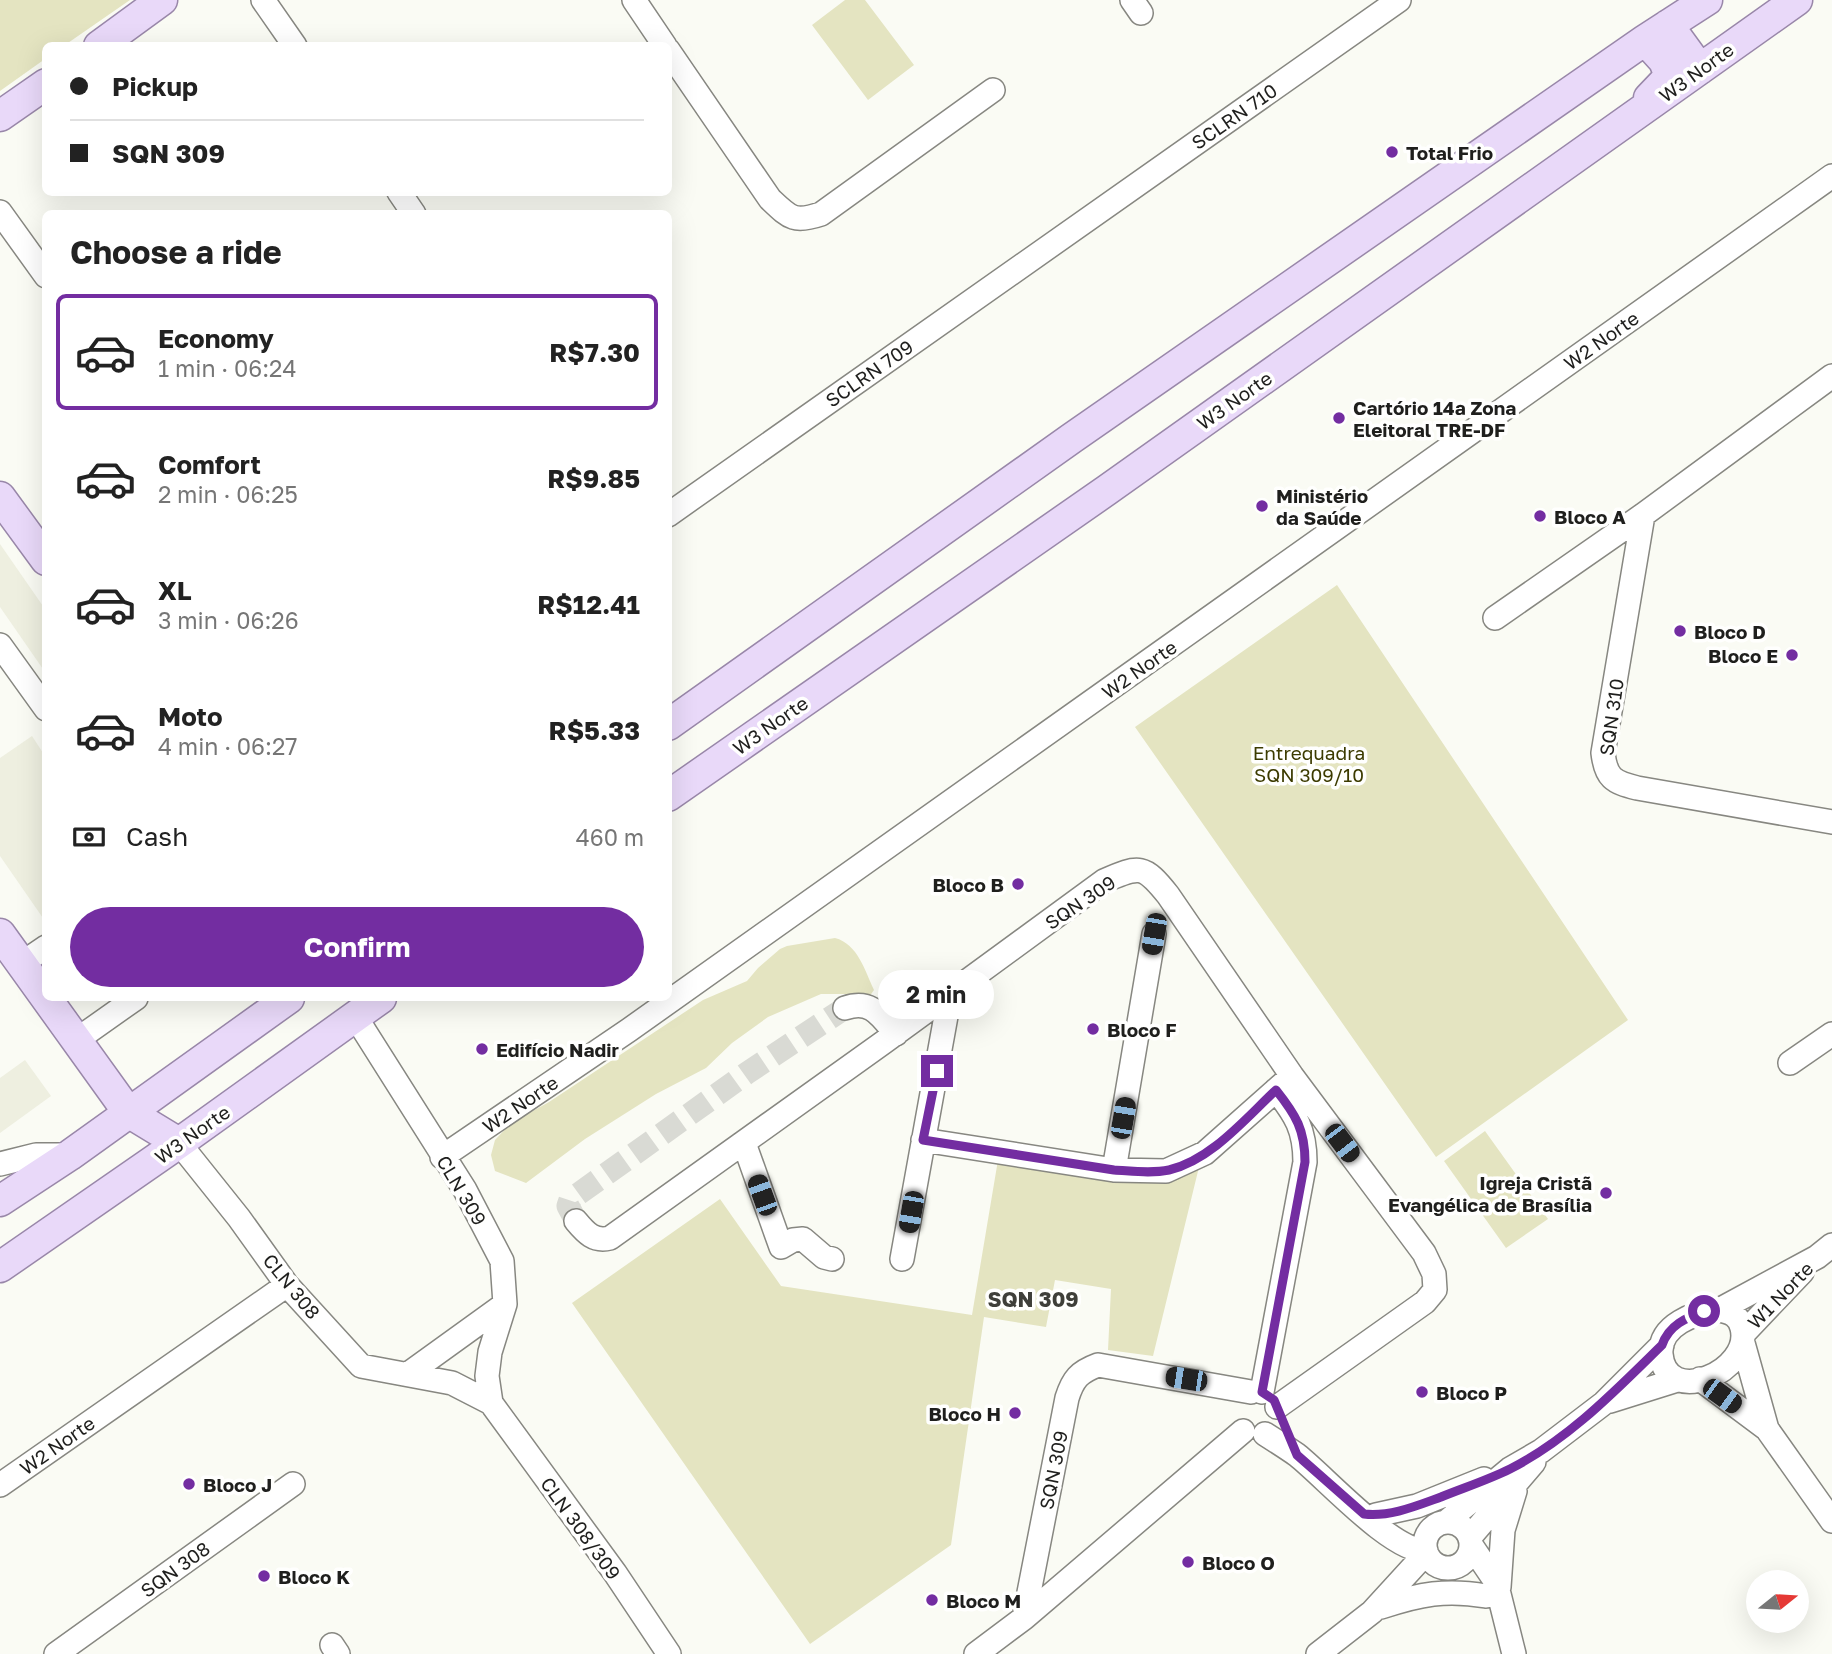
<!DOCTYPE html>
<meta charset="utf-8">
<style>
:root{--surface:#fff;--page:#f6f6f6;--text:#222;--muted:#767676;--line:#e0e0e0;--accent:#732da1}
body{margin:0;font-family:"Golos Text",sans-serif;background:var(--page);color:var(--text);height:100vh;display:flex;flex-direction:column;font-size:26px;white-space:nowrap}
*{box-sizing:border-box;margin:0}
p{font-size:23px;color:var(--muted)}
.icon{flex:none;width:38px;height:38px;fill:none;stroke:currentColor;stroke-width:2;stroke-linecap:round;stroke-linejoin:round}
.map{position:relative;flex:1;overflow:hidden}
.panel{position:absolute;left:42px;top:210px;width:630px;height:791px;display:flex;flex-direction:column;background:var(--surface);border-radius:10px;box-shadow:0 7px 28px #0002}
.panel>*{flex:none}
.banner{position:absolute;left:42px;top:42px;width:630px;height:154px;border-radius:10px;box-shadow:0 7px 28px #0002;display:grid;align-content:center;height:154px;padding:0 28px;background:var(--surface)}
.needle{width:46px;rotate:72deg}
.fabs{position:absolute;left:1746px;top:1570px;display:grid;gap:14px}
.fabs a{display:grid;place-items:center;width:63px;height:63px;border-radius:50%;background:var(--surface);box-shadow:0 7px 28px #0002;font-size:35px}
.end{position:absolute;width:32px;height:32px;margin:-16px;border:9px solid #732da1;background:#fff;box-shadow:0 0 0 4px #fff}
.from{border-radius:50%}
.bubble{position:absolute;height:49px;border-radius:24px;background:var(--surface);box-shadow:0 7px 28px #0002;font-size:23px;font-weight:700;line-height:49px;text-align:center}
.car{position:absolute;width:21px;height:42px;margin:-21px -10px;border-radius:9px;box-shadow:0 0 5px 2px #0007;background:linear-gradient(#222 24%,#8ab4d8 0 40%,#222 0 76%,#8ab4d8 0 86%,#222 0)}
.banner b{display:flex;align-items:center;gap:24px;height:66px;font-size:26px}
.banner b+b{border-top:2px solid var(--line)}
.banner i{width:18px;height:18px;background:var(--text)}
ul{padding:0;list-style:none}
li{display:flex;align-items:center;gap:21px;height:116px;margin:0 14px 10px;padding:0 14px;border:4px solid transparent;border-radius:10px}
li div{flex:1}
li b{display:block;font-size:26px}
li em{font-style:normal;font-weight:700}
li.on{border-color:var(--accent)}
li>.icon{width:63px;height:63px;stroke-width:1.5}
h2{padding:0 28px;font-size:32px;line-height:84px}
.pay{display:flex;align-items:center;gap:18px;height:77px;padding:0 28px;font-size:26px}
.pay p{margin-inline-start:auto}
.cta{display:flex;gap:14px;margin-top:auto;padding:14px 28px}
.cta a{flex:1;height:80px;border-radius:42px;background:var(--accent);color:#fff;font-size:28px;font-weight:700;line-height:80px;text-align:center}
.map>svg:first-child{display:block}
.built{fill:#eeefe0}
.green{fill:#e4e4c1}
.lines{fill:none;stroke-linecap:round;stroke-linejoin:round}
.minor-tunnel{stroke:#d9dad4;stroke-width:23;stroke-dasharray:23 11;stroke-linecap:butt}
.minor-casing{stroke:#878781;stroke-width:26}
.major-casing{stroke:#9987a9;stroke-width:33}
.minor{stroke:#fff;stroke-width:23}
.major{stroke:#e9d9f9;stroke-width:30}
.route{stroke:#732da1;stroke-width:9}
.poi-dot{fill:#732da1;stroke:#fffffe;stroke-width:2.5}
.labels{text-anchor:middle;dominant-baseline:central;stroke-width:7;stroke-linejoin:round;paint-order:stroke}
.street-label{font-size:19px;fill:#1f1f1d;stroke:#fffffe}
.poi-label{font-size:19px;font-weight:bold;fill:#1f1f1d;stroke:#fffffe;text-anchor:start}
.park-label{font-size:19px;fill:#3c3b00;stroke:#fffffe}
.neighbourhood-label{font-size:21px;font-weight:bold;fill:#3f3f3a;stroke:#fffffe}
</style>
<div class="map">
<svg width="1832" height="1654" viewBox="0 0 1832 1654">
<rect width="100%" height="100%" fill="#fafbf4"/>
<path class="built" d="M0,544L45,609V672L0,607Z
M32,736L45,756V921L0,856V758Z
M25,1060L51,1096L0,1133V1078Z"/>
<path class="green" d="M0,0H130L65,45L46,46L45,59L0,91Z
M845,0H865L914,65L868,100L812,25Z
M1337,585L1628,1020L1436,1157L1135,727Z
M835,938C858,944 865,971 874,990L869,997L861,999L845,994H821L768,1017L732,1043L706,1068L656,1094L585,1139L526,1183L495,1171L491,1155L495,1140L511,1123L549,1102L703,1000L747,981L758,968L780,949L787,946Z
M1485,1131L1548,1219L1506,1248L1444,1161Z
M999,1154L1199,1167L1153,1356L1108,1350L1111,1289L1055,1280L1046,1327L984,1317L951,1545L810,1644L572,1303L720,1199L781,1286L972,1315Z"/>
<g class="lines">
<path class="minor-tunnel" d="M576,1221L568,1206L570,1200L747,1073L845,1008"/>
<defs>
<path id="minor" d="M263,0L295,46
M634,0L665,46
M1132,0L1141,13
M668,50L770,199C790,218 794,223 821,214L993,90
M399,192L414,214
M0,212L46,276
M668,515L1399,0
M1643,515L1603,753C1606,778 1613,782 1637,788L1832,822
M1495,618L1643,515L1832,376
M0,645L46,709
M21,964L46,947
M845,1008C871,999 880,1015 896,1034
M355,1016L465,1190L502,1261L505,1304L490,1352L487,1376L491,1403
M75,1041L136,998
M1790,1063L1832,1034
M923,1140L1114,1170L1166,1171L1205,1153L1292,1076
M179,1143L239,1218L287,1285L361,1366L452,1383L491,1403L615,1573L669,1654
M744,1143L781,1247L793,1240L803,1239L824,1257L832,1259
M442,1157L629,1030L1832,176
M0,1164L36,1155H70
M1114,1170L1154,934
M576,1221C586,1233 594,1242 610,1238L884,1042L1104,881C1140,865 1144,865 1168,895L1292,1076L1424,1253L1434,1274L1435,1290L1425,1302L1277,1407
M902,1259L950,994
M1719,1310C1730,1312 1739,1315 1742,1328C1753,1371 1666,1409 1661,1354C1659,1325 1695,1312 1719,1310Z
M1719,1310L1817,1257L1832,1245
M1744,1333L1802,1272
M1743,1343L1767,1429
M408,1374L505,1304
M1700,1379L1767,1429L1832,1521
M1262,1392L1305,1162C1305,1130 1296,1115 1276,1090
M1610,1401L1677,1380
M1265,1434C1276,1441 1287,1448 1297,1455C1326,1478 1391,1551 1426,1551
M0,1485L287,1285
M1376,1515L1417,1506L1484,1479
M1446,1522L1510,1469L1541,1451L1604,1403L1662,1345
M1425 1545a23 23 0 1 1 46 0a23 23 0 1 1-46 0Z
M1470,1537L1534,1462
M1471,1545L1496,1582L1514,1654
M1499,1587L1503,1530L1515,1491
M1381,1607C1420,1594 1446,1589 1486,1596
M1024,1618L1243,1431
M332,1645L338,1654
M56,1654L293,1484
M976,1654L1024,1618L1067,1398C1073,1379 1079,1372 1098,1365L1251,1392
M1318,1654L1372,1612L1426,1553"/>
<path id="major" d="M1668,25L1700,69
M1645,40L1664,61L1670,76L1649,98
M99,46L162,0
M0,116L46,84
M0,497L46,560
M668,725L1072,438L1645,40L1707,0
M668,796L1107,490L1797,0
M0,934L128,1112L179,1143
M0,1201L70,1155L289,998
M0,1267L179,1143L381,998"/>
</defs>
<use href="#minor" class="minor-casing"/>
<use href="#major" class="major-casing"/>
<use href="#minor" class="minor"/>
<use href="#major" class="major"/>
</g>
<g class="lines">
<path class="route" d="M937,1071L923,1140L1114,1170C1132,1171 1151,1174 1169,1170C1211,1160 1245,1119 1276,1090C1296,1115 1305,1130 1305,1162L1262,1392L1274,1400L1297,1455L1364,1514C1390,1517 1416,1506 1441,1497C1463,1488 1488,1480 1510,1469C1569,1439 1615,1391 1662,1345C1669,1325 1686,1318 1704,1311"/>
</g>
<g class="poi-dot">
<circle cx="1392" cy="152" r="7"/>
<circle cx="1339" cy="418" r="7"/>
<circle cx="1262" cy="506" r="7"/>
<circle cx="1540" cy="516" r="7"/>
<circle cx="1680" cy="631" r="7"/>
<circle cx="1792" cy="655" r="7"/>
<circle cx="1018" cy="884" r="7"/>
<circle cx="1093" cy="1029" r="7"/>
<circle cx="482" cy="1049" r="7"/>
<circle cx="1606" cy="1193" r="7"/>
<circle cx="1422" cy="1392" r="7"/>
<circle cx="1015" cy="1413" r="7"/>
<circle cx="189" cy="1484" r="7"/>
<circle cx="1188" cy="1562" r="7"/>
<circle cx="264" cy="1576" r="7"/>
<circle cx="932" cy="1600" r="7"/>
</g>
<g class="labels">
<g class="street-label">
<text transform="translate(1696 72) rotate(-36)">W3 Norte</text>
<text transform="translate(1234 116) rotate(-35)">SCLRN 710</text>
<text transform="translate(1601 340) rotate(-35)">W2 Norte</text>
<text transform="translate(869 373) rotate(-35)">SCLRN 709</text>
<text transform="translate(1234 400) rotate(-35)">W3 Norte</text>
<text transform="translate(1139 669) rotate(-35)">W2 Norte</text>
<text transform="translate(1611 717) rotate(-82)">SQN 310</text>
<text transform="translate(770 725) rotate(-35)">W3 Norte</text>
<text transform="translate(1080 902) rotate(-34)">SQN 309</text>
<text transform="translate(520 1104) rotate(-34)">W2 Norte</text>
<text transform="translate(192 1134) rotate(-35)">W3 Norte</text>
<text transform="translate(462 1190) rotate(59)">CLN 309</text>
<text transform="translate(292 1286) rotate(51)">CLN 308</text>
<text transform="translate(1780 1295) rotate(-46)">W1 Norte</text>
<text transform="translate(57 1445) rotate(-35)">W2 Norte</text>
<text transform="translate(1053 1470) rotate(-79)">SQN 309</text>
<text transform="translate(581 1528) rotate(54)">CLN 308/309</text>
<text transform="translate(175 1569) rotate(-36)">SQN 308</text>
</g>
<g class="poi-label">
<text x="1406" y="152">Total Frio</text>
<text x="1353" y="407">Cartório 14ª Zona<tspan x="1353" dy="22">Eleitoral TRE-DF</tspan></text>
<text x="1276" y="495">Ministério<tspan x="1276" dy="22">da Saúde</tspan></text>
<text x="1554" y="516">Bloco A</text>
<text x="1694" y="631">Bloco D</text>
<text x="1778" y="655" text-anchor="end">Bloco E</text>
<text x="1004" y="884" text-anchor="end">Bloco B</text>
<text x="1107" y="1029">Bloco F</text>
<text x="496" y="1049">Edifício Nadir</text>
<text x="1592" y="1182" text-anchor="end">Igreja Cristã<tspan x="1592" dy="22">Evangélica de Brasília</tspan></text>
<text x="1436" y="1392">Bloco P</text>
<text x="1001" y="1413" text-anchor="end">Bloco H</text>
<text x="203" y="1484">Bloco J</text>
<text x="1202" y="1562">Bloco O</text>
<text x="278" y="1576">Bloco K</text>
<text x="946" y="1600">Bloco M</text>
</g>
<g class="park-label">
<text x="1309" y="752">Entrequadra<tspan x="1309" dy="22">SQN 309/10</tspan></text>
</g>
<g class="neighbourhood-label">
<text x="1033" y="1299">SQN 309</text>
</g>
</g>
</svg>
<div class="fabs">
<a><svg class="needle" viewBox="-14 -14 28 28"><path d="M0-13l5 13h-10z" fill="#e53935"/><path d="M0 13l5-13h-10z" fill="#767676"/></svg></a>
</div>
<i class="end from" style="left:1704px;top:1311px"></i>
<i class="end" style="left:937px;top:1071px"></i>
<div class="bubble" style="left:878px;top:970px;width:116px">2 min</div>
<i class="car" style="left:1154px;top:934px;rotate:190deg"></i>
<i class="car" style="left:1123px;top:1118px;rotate:10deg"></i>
<i class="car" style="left:1342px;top:1143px;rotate:143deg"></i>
<i class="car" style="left:762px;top:1195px;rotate:340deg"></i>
<i class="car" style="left:911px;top:1212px;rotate:190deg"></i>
<i class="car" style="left:1186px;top:1379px;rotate:279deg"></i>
<i class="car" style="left:1722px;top:1396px;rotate:126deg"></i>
<div class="banner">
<b><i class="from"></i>Pickup</b>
<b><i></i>SQN 309</b>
</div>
<section class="panel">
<h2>Choose a ride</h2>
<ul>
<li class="on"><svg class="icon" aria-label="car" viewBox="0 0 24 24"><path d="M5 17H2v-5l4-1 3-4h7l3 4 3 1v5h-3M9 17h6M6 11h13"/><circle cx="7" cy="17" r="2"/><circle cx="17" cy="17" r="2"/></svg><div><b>Economy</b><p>1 min · 06:24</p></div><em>R$7.30</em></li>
<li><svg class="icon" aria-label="car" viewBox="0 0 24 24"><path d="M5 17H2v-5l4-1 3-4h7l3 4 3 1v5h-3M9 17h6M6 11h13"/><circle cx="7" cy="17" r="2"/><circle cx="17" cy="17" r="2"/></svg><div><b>Comfort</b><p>2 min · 06:25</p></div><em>R$9.85</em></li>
<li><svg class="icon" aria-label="car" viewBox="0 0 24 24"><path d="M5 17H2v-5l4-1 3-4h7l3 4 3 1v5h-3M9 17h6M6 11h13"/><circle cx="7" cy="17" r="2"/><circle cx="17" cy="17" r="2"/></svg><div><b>XL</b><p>3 min · 06:26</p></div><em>R$12.41</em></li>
<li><svg class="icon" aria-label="car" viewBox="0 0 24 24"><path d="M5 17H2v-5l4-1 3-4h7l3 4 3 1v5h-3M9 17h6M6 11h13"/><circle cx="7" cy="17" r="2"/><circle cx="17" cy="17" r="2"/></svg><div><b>Moto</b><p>4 min · 06:27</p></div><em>R$5.33</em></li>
</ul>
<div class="pay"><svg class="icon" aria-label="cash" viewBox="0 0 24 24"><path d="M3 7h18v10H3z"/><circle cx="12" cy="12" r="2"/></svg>Cash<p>460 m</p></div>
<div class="cta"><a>Confirm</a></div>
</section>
</div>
